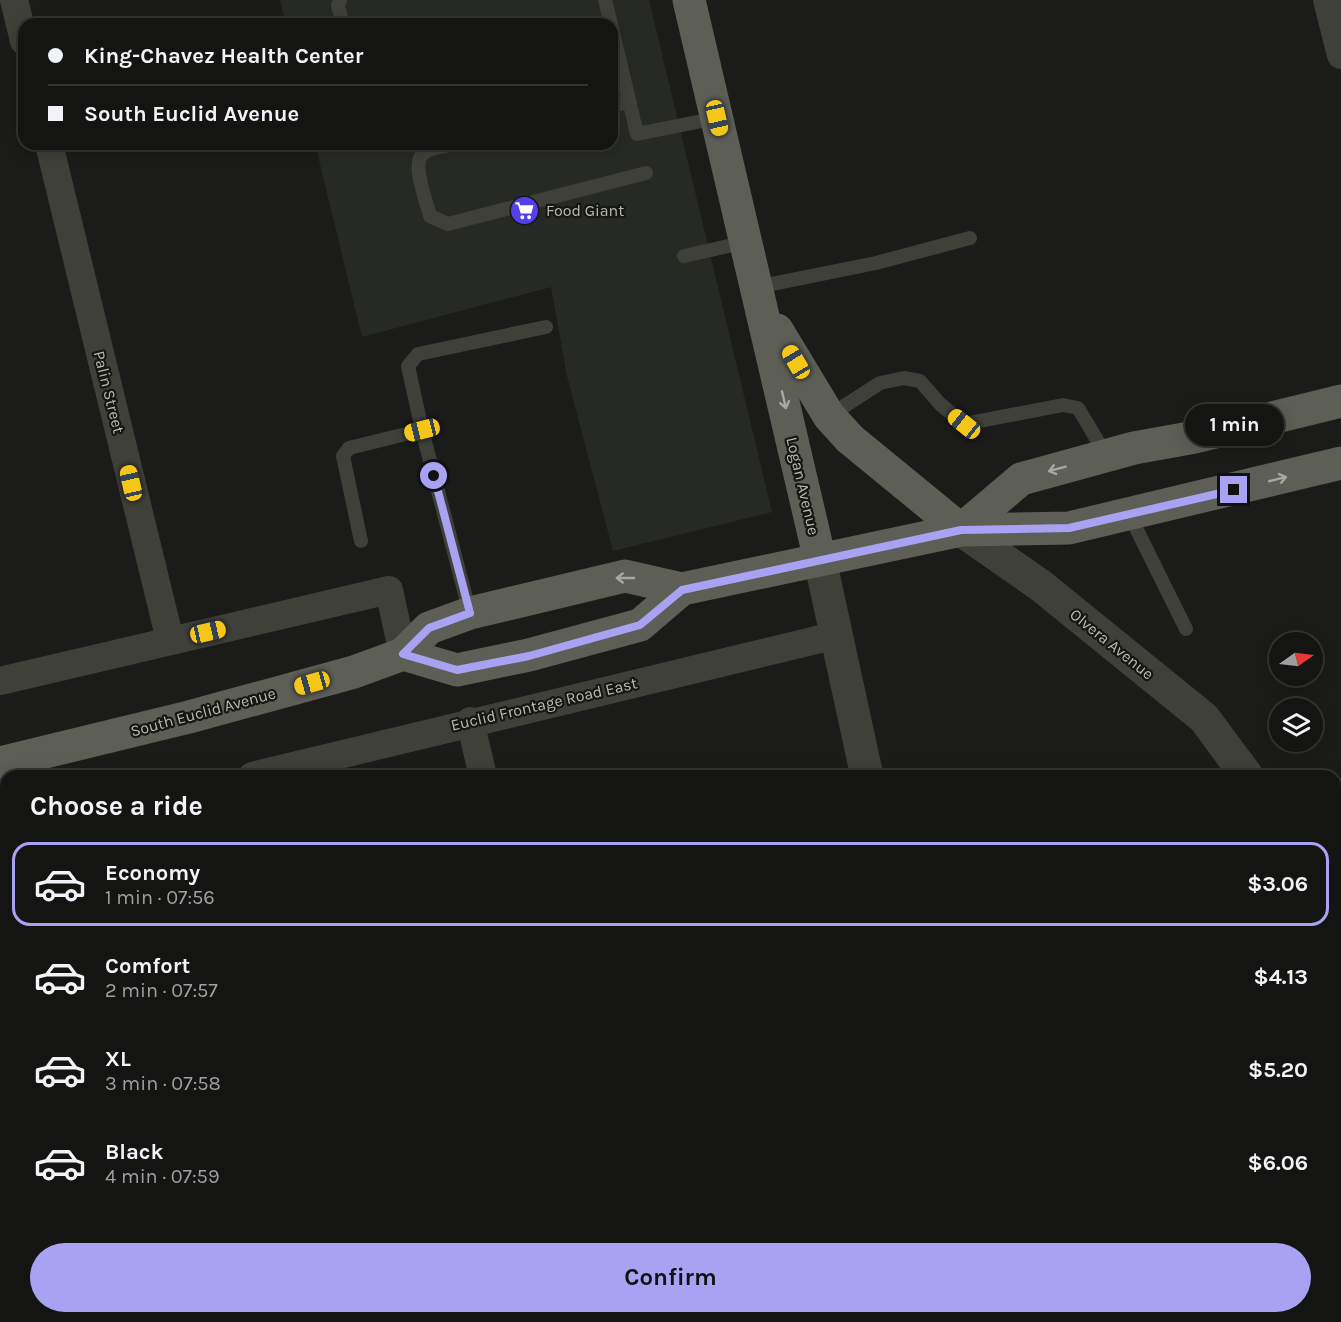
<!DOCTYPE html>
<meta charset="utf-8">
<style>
:root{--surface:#141513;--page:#1d1e1c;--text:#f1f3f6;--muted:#9d9fa0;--line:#333433;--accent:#a9a2f2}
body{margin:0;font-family:Karla,sans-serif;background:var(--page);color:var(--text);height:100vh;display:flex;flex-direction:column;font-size:22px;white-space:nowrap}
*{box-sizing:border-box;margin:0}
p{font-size:20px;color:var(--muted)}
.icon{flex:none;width:33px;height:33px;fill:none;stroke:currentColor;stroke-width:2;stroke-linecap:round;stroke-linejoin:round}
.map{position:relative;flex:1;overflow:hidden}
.details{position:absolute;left:0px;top:770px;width:1341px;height:554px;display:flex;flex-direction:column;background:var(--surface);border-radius:18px 18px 0 0;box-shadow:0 3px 15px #0003,0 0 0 2px var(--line)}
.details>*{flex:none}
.hud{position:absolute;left:18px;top:18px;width:600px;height:132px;border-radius:18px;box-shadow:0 3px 15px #0003,0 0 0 2px var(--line);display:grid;align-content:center;height:132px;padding:0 30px;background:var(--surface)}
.needle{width:39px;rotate:76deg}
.controls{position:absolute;left:1269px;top:632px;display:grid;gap:12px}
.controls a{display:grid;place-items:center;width:54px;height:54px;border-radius:50%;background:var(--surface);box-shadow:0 3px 15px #0003,0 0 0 2px var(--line);font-size:30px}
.end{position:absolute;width:27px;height:27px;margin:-14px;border:8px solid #a9a2f2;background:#111;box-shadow:0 0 0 3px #111}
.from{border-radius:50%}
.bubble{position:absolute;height:42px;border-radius:21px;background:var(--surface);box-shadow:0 3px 15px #0003,0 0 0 2px var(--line);font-size:20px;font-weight:700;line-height:42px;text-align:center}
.car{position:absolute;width:18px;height:36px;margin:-18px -9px;border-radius:8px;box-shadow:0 0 4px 2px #0007;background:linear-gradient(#f5c518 24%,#345 0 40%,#f5c518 0 76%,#345 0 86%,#f5c518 0)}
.hud b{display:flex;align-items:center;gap:21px;height:57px;font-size:22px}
.hud b+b{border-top:2px solid var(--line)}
.hud i{width:15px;height:15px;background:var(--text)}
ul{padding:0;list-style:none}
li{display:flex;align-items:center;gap:18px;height:84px;margin:0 12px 9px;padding:0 18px;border:3px solid transparent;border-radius:18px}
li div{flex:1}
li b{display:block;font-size:22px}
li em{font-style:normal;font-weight:700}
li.on{border-color:var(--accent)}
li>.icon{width:54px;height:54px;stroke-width:1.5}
h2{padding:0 30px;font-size:27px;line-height:72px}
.button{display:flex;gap:12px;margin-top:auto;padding:12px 30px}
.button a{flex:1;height:69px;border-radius:36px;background:var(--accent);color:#111;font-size:24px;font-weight:700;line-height:69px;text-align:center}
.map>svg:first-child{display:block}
.built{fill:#272925}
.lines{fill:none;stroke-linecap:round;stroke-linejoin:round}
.service{stroke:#3f403a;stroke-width:14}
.minor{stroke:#3f403a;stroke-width:28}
.tertiary{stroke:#3f403a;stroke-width:33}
.primary{stroke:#5d5f57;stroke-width:33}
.oneway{stroke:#a7a99b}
.route{stroke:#a9a2f2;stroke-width:8}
.labels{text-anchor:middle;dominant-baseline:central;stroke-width:4.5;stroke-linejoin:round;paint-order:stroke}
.poi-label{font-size:16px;fill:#b9bbac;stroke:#161714;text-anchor:start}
.street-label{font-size:16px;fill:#b9bbac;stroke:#161714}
</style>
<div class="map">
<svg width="1341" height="1322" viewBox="0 0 1341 1322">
<rect width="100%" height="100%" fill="#1b1c19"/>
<path class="built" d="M280,0H649L772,512L613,551L567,376L551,287L362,337L315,144H612V24H286Z"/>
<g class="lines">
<path class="service" d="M340,0L338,6L343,24
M605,0L611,24
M612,28L637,134L717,118
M612,106L629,102
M456,144C447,146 432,147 424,153C410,162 427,202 430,216L448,224L646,173
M684,256L746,242
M757,287L876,263L970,238
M829,416L880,383L904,378L920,381L940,404L964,424L1063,405L1078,408L1106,455
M1129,514L1186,629
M361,541L343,456L349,448L422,430
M470,613L422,430L408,366L418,354L546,327"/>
<path class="minor" d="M14,0L24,41
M1327,0L1341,55
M49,144L170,640
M0,681L389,590L403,654
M470,721L483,776
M252,776L837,635
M0,837L6,836
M180,1322L182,1317
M536,1322L537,1317"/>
<path class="tertiary" d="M961,530L1040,585L1204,718L1247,776
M820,560L867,776
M1335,905L1341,916
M987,1317L988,1322"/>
<path class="primary" d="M689,0L820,560
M777,330L829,416L850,439L961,530
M961,530L1021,479L1134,448L1195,437L1341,401
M403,654L457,670L529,655L640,625L682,589
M0,763L189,717L354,672L403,654L429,628L470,613L625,576L682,589L961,530L1069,528L1341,463"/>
</g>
<defs><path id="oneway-shaft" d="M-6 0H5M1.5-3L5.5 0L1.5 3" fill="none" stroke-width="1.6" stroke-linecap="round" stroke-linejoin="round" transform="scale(1.5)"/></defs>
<g class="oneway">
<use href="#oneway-shaft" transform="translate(784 400) rotate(77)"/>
<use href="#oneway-shaft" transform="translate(1057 469) rotate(165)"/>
<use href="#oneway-shaft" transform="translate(1278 479) rotate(-14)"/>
<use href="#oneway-shaft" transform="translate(625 578) rotate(-180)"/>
</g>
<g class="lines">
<path class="route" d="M434,476L470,613L429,628L403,654L457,670L529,656L640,625L682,590L961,530L1069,528L1234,490"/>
</g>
<defs>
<symbol id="supermarket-disc" viewBox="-11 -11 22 22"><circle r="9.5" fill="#523fed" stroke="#161714"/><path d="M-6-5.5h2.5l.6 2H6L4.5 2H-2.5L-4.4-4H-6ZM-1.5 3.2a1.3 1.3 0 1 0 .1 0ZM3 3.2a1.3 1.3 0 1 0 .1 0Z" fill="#fff"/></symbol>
</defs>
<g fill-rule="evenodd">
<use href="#supermarket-disc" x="508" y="194" width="33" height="33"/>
</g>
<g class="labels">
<g class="poi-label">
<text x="546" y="210">Food Giant</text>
</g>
<g class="street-label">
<text transform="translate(109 392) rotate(76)">Palin Street</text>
<text transform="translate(803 486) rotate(77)">Logan Avenue</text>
<text transform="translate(1112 644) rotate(39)">Olvera Avenue</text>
<text transform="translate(544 704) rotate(-13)">Euclid Frontage Road East</text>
<text transform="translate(203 712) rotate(-15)">South Euclid Avenue</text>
</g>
</g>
</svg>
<div class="controls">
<a><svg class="needle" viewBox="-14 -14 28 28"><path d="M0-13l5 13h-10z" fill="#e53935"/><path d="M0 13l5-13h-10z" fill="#9d9fa0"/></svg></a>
<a><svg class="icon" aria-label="layers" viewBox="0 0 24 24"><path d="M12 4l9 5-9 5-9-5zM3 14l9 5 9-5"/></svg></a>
</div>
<i class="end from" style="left:434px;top:476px"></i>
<i class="end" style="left:1234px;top:490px"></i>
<div class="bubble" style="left:1185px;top:404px;width:99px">1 min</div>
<i class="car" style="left:717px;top:118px;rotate:167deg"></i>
<i class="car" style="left:796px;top:362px;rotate:329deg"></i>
<i class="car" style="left:964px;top:424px;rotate:309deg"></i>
<i class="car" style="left:422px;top:430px;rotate:256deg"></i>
<i class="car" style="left:131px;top:483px;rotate:347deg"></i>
<i class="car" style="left:208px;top:632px;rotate:77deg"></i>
<i class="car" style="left:312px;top:683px;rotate:254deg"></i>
<div class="hud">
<b><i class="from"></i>King-Chavez Health Center</b>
<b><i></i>South Euclid Avenue</b>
</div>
<section class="details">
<h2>Choose a ride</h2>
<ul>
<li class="on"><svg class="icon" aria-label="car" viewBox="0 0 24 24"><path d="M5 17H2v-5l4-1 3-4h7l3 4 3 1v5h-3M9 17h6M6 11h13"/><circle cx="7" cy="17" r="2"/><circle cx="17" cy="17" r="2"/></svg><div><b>Economy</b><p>1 min · 07:56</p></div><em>$3.06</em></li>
<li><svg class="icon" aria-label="car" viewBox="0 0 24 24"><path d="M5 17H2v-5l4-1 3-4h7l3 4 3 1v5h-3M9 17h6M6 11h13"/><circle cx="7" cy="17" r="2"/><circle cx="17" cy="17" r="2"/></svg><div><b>Comfort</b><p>2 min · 07:57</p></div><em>$4.13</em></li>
<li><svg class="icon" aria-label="car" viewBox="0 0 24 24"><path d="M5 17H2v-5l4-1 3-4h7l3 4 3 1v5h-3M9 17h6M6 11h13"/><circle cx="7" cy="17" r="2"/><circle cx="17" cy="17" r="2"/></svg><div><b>XL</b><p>3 min · 07:58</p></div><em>$5.20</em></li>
<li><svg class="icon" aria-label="car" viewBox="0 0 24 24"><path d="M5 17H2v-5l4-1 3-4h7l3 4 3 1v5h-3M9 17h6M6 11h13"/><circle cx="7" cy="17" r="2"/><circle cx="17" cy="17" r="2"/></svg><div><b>Black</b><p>4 min · 07:59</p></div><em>$6.06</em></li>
</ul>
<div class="button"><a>Confirm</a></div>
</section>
</div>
